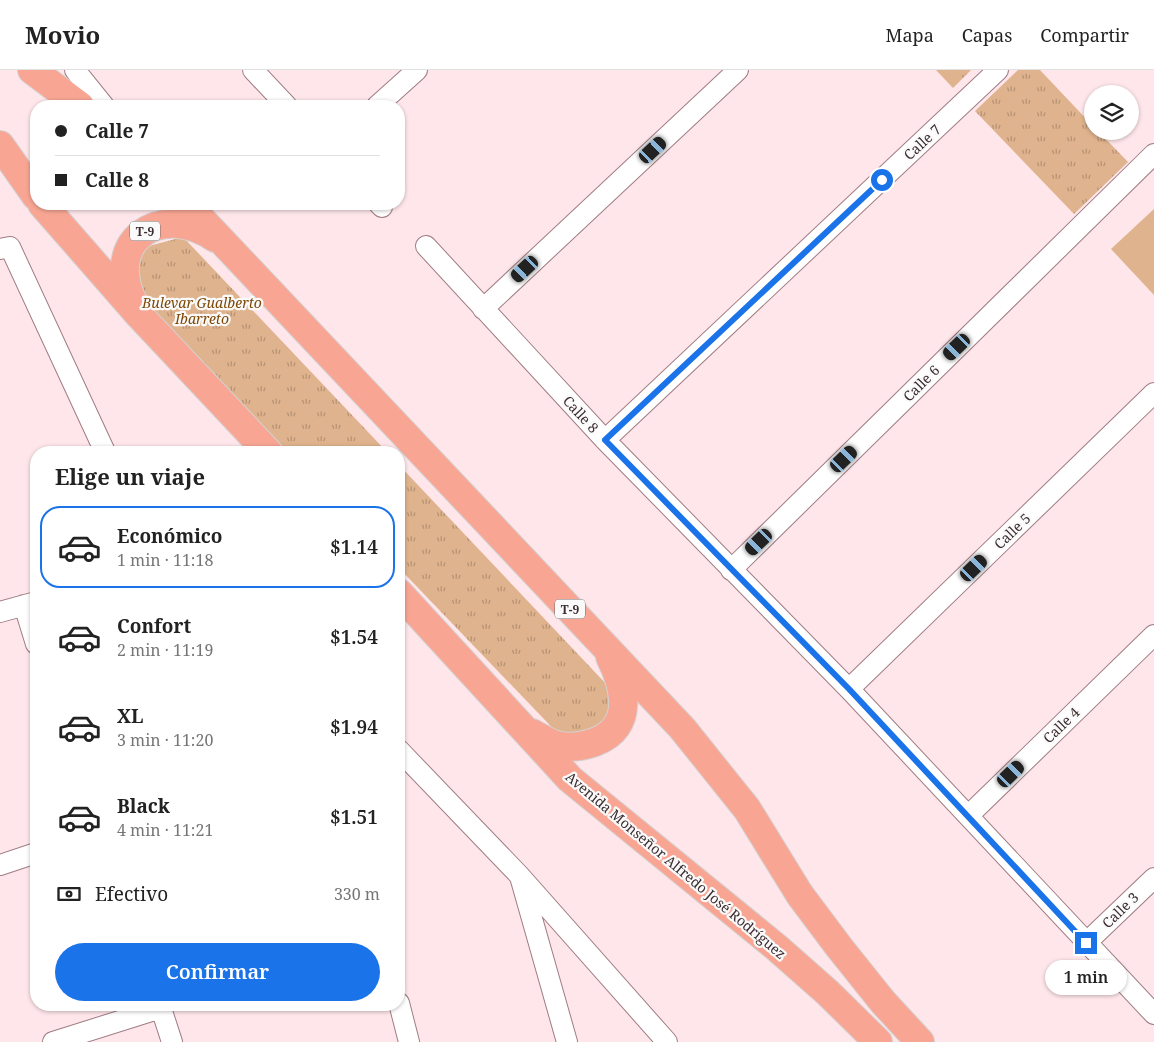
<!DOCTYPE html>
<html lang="es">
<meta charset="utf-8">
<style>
:root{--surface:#fff;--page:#f6f6f6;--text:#222;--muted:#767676;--line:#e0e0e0;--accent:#1a73e8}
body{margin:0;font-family:"Noto Serif",serif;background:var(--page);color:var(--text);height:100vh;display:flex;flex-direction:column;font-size:19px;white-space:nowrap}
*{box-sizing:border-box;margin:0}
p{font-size:16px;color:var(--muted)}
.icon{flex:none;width:28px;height:28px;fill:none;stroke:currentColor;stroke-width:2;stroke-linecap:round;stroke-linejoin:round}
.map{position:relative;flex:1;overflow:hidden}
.side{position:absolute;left:30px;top:376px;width:375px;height:565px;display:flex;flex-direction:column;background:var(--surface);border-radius:20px;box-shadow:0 1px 4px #0004}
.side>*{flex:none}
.top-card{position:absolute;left:30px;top:30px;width:375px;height:110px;border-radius:20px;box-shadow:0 1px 4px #0004;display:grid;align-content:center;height:110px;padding:0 25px;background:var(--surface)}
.tools{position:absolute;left:1084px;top:15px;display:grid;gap:10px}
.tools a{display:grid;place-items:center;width:55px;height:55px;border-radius:50%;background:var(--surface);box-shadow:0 1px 4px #0004;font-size:25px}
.end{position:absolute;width:22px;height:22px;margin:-11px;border:6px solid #1a73e8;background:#fff;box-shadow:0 0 0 2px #fff}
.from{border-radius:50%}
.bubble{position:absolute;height:35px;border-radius:18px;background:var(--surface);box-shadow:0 1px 4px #0004;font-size:16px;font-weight:600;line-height:35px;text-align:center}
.car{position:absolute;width:15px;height:30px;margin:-15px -8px;border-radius:6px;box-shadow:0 0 4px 1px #0007;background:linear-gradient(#222 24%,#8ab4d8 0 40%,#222 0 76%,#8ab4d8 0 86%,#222 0)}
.top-card b{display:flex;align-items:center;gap:18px;height:48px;font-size:19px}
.top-card b+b{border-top:1px solid var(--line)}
.top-card i{width:12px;height:12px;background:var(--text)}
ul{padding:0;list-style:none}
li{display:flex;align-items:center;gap:15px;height:82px;margin:0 10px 8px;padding:0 15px;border:2px solid transparent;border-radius:20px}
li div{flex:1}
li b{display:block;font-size:19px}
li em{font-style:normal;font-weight:600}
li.active{border-color:var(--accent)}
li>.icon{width:45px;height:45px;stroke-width:1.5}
h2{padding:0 25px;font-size:22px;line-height:60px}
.pay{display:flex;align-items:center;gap:12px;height:55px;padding:0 25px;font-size:19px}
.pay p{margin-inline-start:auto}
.button{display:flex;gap:10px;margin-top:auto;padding:10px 25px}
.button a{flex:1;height:58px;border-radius:30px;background:var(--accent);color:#fff;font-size:20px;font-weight:600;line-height:58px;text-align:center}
header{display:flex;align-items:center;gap:30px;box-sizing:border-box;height:70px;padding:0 25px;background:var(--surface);border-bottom:1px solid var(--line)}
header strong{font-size:24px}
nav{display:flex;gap:28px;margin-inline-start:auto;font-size:18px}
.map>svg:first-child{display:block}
.park{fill:url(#park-tufts)}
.pitch{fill:#dfb38d}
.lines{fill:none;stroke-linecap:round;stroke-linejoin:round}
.minor-casing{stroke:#9f7c83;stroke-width:22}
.trunk-casing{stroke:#d4d1d1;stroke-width:30}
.minor{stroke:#fff;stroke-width:20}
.trunk{stroke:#f8a693;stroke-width:28}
.route{stroke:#1a73e8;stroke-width:6}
.labels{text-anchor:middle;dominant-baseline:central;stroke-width:4.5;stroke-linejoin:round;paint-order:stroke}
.shield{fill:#fafafa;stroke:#746a6c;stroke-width:1}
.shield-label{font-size:12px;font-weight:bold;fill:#3b2c2f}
.street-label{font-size:14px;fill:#3b2c2f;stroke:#fafafa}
.park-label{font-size:14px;font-style:italic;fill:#7e4806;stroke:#fafafa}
</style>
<header>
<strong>Movio</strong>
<nav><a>Mapa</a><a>Capas</a><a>Compartir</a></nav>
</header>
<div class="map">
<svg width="1154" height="972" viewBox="0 0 1154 972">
<defs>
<pattern id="park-tufts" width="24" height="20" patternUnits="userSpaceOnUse" patternTransform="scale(1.25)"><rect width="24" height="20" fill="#dfb38d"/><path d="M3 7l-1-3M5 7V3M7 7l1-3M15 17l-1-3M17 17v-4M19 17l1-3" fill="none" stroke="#b69274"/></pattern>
</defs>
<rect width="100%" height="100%" fill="#fee6ea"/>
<path class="park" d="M936,0H971L953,18Z
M1018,0H1040L1092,55V61H1098L1128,92L1074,144L975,41Z
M183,167L387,382H288L126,214L145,177Z
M399,395L609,617L610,664L565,671L399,498Z"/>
<path class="pitch" d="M1154,139V225L1111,179Z"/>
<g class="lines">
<defs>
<path id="minor" d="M75,0L104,36
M253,0L287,36
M377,36L417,0
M379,134L382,137
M426,176L605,370L849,619L1154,944
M0,179L10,177L105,382
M483,239L738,0
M605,370L998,0
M731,500L1154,84
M24,535L36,574
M0,542L36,532
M849,619L1154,323
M399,680L519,805L667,972
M969,745L1154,565
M0,795L36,783
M521,810L567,972
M1086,873L1154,808
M399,933L409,972
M160,935L172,972
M53,972L161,938"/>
<path id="trunk" d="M32,0L80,36
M0,75L36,126
M42,134L140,246L268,382
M187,134L682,658L747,739L800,825L839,877L883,932L920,972
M134,234C102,171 160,131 215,168
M399,523L570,709L776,877L827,922L878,972
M532,663C539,667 546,671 553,674C567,679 581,677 595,672C635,657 625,617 610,587"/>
</defs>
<use href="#minor" class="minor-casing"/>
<use href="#trunk" class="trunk-casing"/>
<use href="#minor" class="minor"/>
<use href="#trunk" class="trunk"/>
</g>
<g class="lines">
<path class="route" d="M882,110L605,370L849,619L1086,873"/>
</g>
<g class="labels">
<g class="shield">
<rect x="130" y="151.5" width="30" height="19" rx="4"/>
<rect x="555" y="529.5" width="30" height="19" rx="4"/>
</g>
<g class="shield-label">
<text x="145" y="161">T-9</text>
<text x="570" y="539">T-9</text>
</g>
<g class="street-label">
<text transform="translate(922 72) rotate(-43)">Calle 7</text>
<text transform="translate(921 313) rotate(-45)">Calle 6</text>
<text transform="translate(581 344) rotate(47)">Calle 8</text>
<text transform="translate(1012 461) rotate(-44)">Calle 5</text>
<text transform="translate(1061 655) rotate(-44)">Calle 4</text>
<text transform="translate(676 795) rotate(40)">Avenida Monseñor Alfredo José Rodríguez</text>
<text transform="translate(1120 840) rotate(-44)">Calle 3</text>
</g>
<g class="park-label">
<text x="202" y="232">Bulevar Gualberto<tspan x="202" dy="16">Ibarreto</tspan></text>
</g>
</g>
</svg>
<div class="tools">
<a><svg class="icon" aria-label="layers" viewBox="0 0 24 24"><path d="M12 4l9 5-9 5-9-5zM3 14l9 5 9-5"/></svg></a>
</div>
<i class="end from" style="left:882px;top:110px"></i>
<i class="end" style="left:1086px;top:873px"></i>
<div class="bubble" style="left:1045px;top:890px;width:82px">1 min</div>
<i class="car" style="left:653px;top:80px;rotate:47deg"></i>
<i class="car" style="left:525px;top:199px;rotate:227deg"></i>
<i class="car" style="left:957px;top:277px;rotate:226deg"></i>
<i class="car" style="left:844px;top:389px;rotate:46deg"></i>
<i class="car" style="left:759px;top:472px;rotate:226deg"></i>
<i class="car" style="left:974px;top:498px;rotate:46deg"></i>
<i class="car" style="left:1011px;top:704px;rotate:46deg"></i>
<div class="top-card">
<b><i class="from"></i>Calle 7</b>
<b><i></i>Calle 8</b>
</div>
<section class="side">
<h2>Elige un viaje</h2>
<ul>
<li class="active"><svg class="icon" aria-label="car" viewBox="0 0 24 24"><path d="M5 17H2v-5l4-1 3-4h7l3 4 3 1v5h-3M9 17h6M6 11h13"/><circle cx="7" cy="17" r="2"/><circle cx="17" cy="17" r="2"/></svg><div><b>Económico</b><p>1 min · 11:18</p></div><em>$1.14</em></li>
<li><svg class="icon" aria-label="car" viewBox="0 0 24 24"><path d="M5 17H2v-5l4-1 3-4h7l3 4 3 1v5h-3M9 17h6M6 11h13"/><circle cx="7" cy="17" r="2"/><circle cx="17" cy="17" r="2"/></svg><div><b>Confort</b><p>2 min · 11:19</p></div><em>$1.54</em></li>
<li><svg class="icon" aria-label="car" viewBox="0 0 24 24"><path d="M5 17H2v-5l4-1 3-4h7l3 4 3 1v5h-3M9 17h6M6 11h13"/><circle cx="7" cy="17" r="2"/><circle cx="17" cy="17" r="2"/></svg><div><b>XL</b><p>3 min · 11:20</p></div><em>$1.94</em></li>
<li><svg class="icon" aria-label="car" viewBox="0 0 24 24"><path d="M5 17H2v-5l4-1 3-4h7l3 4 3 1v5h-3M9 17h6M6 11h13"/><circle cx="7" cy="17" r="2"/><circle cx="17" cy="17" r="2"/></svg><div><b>Black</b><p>4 min · 11:21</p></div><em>$1.51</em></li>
</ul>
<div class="pay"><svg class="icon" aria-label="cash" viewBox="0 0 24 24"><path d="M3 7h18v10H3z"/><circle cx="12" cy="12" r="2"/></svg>Efectivo<p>330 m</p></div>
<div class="button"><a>Confirmar</a></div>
</section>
</div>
